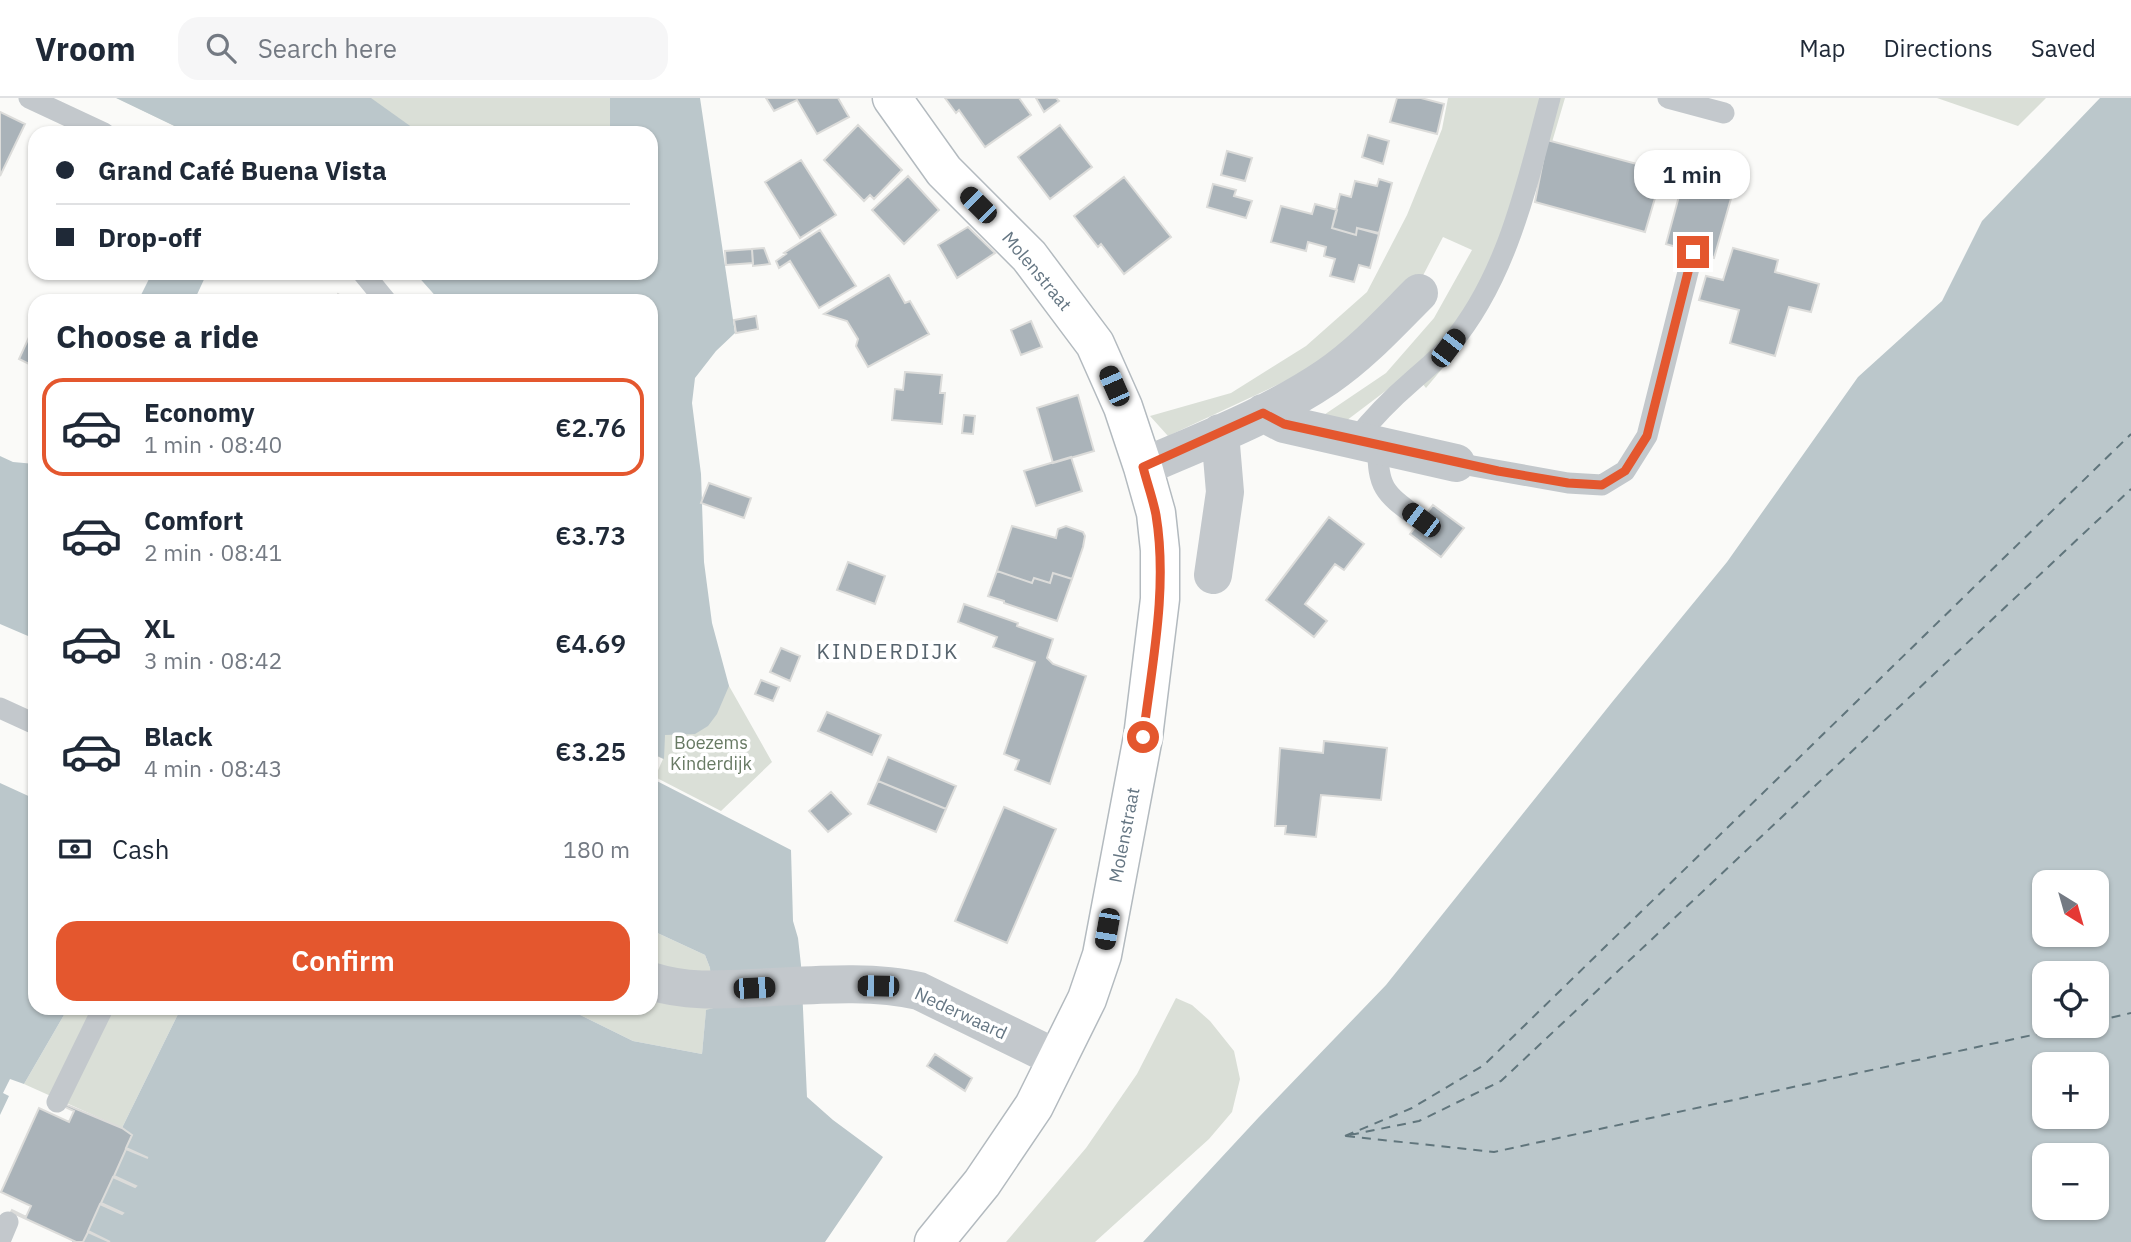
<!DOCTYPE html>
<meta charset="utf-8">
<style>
:root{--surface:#fff;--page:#f6f6f7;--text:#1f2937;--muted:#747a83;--line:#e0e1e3;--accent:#e4572e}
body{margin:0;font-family:"IBM Plex Sans",sans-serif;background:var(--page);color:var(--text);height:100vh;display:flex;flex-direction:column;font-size:26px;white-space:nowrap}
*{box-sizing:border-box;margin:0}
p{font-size:23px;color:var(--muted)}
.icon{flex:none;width:38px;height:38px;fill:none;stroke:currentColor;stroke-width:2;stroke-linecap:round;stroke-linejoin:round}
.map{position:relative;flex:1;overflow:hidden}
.drawer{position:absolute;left:28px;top:196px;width:630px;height:721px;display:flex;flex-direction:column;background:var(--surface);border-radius:21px;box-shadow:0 2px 5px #0004}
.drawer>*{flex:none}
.top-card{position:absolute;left:28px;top:28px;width:630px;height:154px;border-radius:21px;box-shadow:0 2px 5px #0004;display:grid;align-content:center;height:154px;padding:0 28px;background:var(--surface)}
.needle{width:46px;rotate:143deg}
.fabs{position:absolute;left:2032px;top:772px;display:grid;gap:14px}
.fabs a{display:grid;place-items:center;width:77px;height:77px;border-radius:14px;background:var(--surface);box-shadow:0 2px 5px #0004;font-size:35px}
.end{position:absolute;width:32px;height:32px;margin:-16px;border:9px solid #e4572e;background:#fff;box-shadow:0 0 0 4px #fff}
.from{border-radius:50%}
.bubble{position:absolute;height:49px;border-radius:21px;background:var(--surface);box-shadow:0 2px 5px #0004;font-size:23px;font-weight:600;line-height:49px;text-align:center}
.car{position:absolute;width:21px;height:42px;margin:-21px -10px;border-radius:9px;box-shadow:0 0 5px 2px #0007;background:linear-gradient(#222 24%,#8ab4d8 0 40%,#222 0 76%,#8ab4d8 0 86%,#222 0)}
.top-card b{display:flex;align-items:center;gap:24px;height:66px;font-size:26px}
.top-card b+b{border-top:2px solid var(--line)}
.top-card i{width:18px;height:18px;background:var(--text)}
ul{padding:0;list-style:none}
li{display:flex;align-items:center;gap:21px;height:98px;margin:0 14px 10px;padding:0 14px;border:4px solid transparent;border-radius:21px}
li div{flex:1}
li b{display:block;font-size:26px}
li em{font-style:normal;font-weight:600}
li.on{border-color:var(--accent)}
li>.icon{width:63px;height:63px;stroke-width:1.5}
h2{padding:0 28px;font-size:32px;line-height:84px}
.pay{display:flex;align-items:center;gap:18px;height:77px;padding:0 28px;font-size:26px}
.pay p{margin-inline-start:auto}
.button{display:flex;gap:14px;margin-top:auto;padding:14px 28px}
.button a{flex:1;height:80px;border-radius:21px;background:var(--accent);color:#fff;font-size:28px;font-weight:600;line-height:80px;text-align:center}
header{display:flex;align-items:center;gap:42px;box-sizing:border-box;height:98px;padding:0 35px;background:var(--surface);border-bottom:2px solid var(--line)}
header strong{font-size:33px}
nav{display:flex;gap:38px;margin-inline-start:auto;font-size:24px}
.search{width:490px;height:63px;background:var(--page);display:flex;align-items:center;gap:18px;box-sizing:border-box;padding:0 24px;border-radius:21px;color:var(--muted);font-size:26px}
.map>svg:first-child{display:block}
.green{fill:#dadfd7}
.water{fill:#bbc7cb;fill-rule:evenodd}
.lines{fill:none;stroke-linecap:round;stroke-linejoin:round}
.ferry{stroke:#60757c;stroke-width:2;stroke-dasharray:9 7;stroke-linecap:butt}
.building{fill:#aab3b9;stroke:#dcdcda;stroke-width:2}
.secondary-casing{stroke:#b3babf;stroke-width:41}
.lane{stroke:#c3c8cc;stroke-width:21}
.street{stroke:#c3c8cc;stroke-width:38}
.secondary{stroke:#fff;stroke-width:38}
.route{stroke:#e4572e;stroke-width:9}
.labels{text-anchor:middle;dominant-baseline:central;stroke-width:7;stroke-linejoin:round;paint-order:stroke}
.street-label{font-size:18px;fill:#657683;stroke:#fff}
.park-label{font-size:18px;fill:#687a64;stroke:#fff}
.quarter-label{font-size:21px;letter-spacing:2px;fill:#57646e;stroke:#fff}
</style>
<header>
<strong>Vroom</strong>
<div class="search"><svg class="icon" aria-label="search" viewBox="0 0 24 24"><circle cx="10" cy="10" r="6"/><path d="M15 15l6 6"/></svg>Search here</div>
<nav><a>Map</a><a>Directions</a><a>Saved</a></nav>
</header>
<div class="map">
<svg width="2131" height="1144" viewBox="0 0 2131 1144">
<rect width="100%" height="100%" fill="#fafaf8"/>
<path class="green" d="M117,0H674L703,565L720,572L772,664L721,713L655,679L663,661L651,655V203H440L438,201L651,175V35H189Z
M1448,0H1565L1545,68L1498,181L1452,259L1426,290L1412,273L1334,332L1309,327L1386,275L1434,220L1472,152L1443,139L1403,216L1335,260L1168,338L1150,318L1231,295L1306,248L1367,194L1407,117L1442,31Z
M1937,0H2046L2018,28Z
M651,832L705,857L710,870L713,910L706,913L702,956L633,943L566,910H651Z
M1176,900L1192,907L1210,923L1234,953L1240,981L1232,1014L1209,1041L1095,1144H1006L1086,1050L1137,976Z
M68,910H181L122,1030L24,986Z"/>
<path class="water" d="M116,0H371L420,35H189Z
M610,0H700L735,235L716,253L695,280L692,305L701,376L704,464L712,525L729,588L717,616L708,628L695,636L665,637L664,661L651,655V203H440L415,175H651V35H610Z
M2100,0H2131V1144H1143L1259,1019L1386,887L1613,603L1727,464L1858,279L1942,203L1982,123ZM2096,784V836H2044V784ZM2096,875V928H2044V875ZM2096,966V1018H2044V966ZM2096,1057V1110H2044V1057Z
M152,175H207L194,203H138Z
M0,358L13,364L35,366V541L0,526Z
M651,680L791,752L793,823L798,840L801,867L807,999L833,1022L883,1059L825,1144H72L122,1030L181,910H566L633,943L702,956L706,912L713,910L710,870L705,857L651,832Z
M0,685L35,701V910H68L24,986L10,981L3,995L9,998L0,1017Z"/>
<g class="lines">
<path class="ferry" d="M2096,923L2131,915
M1350,1037L1419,1023L1501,983L2131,391
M1345,1038L1412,1010L1484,967L2131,336
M1346,1038L1494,1054L2074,928"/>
</g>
<path class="building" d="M766,0H838L849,19L817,36L797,2L774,13Z
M945,0H1019L1031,17L985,49L959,12L956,15Z
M1036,0H1056L1059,3L1044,14Z
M1397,0H1421L1444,6L1437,36L1390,24Z
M0,14L25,26L0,78Z
M858,27L902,72L874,101L870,97L864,103L824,62Z
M1060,27L1092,69L1050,101L1018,59Z
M1368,37L1389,43L1383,66L1362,59Z
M1547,42L1663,73L1645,134L1535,104Z
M1227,53L1252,60L1245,83L1221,77Z
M801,62L836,117L800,140L765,84Z
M1685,76L1734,90L1714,160L1666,146Z
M908,78L939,112L904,146L872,112Z
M1124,79L1171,139L1124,176L1101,146L1098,149L1074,118Z
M1379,81L1392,85L1379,135L1357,130L1356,137L1332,130L1340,96L1351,99L1355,83L1377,88Z
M1213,86L1236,92L1234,98L1252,103L1246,120L1207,109Z
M1315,106L1337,112L1332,130L1356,137L1357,130L1379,136L1370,170L1359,167L1354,184L1330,178L1335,161L1324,158L1326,149L1308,144L1306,153L1271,144L1281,108L1312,116Z
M968,129L995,155L957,180L938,147Z
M820,132L856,188L819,210L790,163L779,170L776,163L786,156L784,155Z
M764,150L770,166L753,168L752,151Z
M1733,150L1778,162L1775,174L1819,186L1811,214L1789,209L1775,258L1730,245L1739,212L1699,202L1706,178L1723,182Z
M752,151L753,165L726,167L725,153Z
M889,177L905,205L910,203L929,236L868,269L856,248L858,241L847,223L824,216Z
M338,196L350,203H334Z
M756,218L758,231L736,235L734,222Z
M1031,223L1042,249L1021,257L1011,232Z
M30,237L35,239V269L19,261Z
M905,274L942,277L940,295H945L942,326L892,322L895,291L903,292Z
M1078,297L1094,353L1053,365L1037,310Z
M964,317L975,318L973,336L962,335Z
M1071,359L1082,393L1036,408L1024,373Z
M709,385L751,400L744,420L701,405Z
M1433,407L1464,430L1441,459L1410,436Z
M1329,419L1364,446L1344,472L1335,466L1305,506L1327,523L1314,539L1266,502Z
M1012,428L1056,440L1058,431L1066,428L1083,434L1085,438L1083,449L1072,481L1053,475L1050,485L1034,480L1032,485L997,473Z
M848,464L885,478L875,506L837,492Z
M997,473L1032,485L1034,480L1050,485L1053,475L1072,481L1057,523L1004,505V503L988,498Z
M964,506L1018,525L1017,528L1053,541L1047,560L1053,566L1086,578L1050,686L1015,672L1019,662L1004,656L1035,564L993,549L997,539L958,524Z
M781,550L800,558L790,583L770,574Z
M761,582L779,589L773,603L755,596Z
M827,614L881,637L872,657L818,633Z
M1324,643L1387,650L1381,702L1321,697L1316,739L1285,736L1286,728H1275L1280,650L1323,655Z
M888,659L956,688L946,711L878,683Z
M878,683L946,711L936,734L868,706Z
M831,694L851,716L828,734L809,713Z
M1004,709L1056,731L1007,845L955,823Z
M935,956L972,980L965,993L927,968Z
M62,1005L122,1030L132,1037L126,1050L148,1060L126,1051L114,1078L136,1088L135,1089L113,1079L101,1105L123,1115L122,1116L100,1106L88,1133L110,1144L88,1134L83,1144H76L11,1114L12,1112L26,1119L31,1108L1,1094L39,1010L69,1024L74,1013L61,1007Z"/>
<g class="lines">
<defs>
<path id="secondary" d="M892,0L944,73L1029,158L1095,246L1123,309L1143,369L1156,415L1160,452V501L1143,639L1102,857L1087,901L1034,1008L982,1085L934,1144"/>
</defs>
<use href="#secondary" class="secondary-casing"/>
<path class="lane" d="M29,0L104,35
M1668,0L1724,15
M363,175L386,203
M1355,342C1372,321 1390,302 1411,284C1424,272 1439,261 1450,247C1508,178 1527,85 1550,0
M1378,347C1377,392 1386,396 1421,422
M1456,365L1568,385L1602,387L1625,373L1647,338L1693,154
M0,610L35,626
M57,1004L103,910
M0,1143L8,1124"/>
<path class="street" d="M1263,315L1284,326L1456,365
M1143,369C1205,342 1271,317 1327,279C1362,255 1390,224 1419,195
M1213,477L1225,394L1220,335
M651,883C685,894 718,892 752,890C804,888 869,881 919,893L1058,961"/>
<use href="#secondary" class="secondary"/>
</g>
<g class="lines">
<path class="route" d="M1143,639C1152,566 1168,490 1156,417C1153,401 1147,385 1143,369L1263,315L1284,326L1498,373L1568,385L1602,387L1625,373L1647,338L1693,154"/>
</g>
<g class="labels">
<g class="street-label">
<text transform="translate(1037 173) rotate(50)">Molenstraat</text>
<text transform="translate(1124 737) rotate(-79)">Molenstraat</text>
<text transform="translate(961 915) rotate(25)">Nederwaard</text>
</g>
<g class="park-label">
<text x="711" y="644">Boezems<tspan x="711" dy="21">Kinderdijk</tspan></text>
</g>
<g class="quarter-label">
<text x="888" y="553">KINDERDIJK</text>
</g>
</g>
</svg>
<div class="fabs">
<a><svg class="needle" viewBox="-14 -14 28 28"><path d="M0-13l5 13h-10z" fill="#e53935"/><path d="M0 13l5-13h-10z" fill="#747a83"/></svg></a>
<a><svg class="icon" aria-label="locate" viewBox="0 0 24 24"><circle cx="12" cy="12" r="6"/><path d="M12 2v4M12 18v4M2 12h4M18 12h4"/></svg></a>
<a>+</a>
<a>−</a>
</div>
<i class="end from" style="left:1143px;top:639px"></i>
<i class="end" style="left:1693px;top:154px"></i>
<div class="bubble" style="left:1634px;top:52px;width:116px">1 min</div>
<i class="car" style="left:978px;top:107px;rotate:315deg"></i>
<i class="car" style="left:1448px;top:250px;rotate:37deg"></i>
<i class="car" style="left:1114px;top:288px;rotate:336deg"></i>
<i class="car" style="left:1421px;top:422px;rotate:307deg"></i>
<i class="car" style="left:1107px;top:831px;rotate:190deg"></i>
<i class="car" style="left:878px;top:888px;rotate:271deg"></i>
<i class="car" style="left:754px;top:890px;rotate:87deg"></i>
<div class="top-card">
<b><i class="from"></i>Grand Café Buena Vista</b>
<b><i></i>Drop-off</b>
</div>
<section class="drawer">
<h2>Choose a ride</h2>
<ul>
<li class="on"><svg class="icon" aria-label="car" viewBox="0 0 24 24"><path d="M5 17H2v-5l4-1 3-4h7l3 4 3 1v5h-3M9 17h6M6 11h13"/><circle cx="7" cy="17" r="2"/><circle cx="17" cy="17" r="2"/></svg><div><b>Economy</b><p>1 min · 08:40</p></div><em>€2.76</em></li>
<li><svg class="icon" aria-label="car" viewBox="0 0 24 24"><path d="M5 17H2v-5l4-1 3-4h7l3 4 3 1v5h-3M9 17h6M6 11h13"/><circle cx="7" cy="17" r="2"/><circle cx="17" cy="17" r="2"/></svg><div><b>Comfort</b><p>2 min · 08:41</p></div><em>€3.73</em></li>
<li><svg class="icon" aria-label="car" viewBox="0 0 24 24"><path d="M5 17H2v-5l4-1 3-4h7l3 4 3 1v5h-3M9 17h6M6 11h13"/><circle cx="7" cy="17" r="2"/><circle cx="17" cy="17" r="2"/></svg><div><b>XL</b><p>3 min · 08:42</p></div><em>€4.69</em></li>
<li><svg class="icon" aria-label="car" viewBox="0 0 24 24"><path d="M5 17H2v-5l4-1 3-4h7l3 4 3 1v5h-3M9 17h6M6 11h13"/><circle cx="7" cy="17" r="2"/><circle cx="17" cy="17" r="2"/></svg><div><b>Black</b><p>4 min · 08:43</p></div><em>€3.25</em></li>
</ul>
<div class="pay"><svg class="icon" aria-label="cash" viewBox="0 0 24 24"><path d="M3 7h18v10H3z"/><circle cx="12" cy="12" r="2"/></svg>Cash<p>180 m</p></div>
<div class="button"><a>Confirm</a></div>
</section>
</div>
